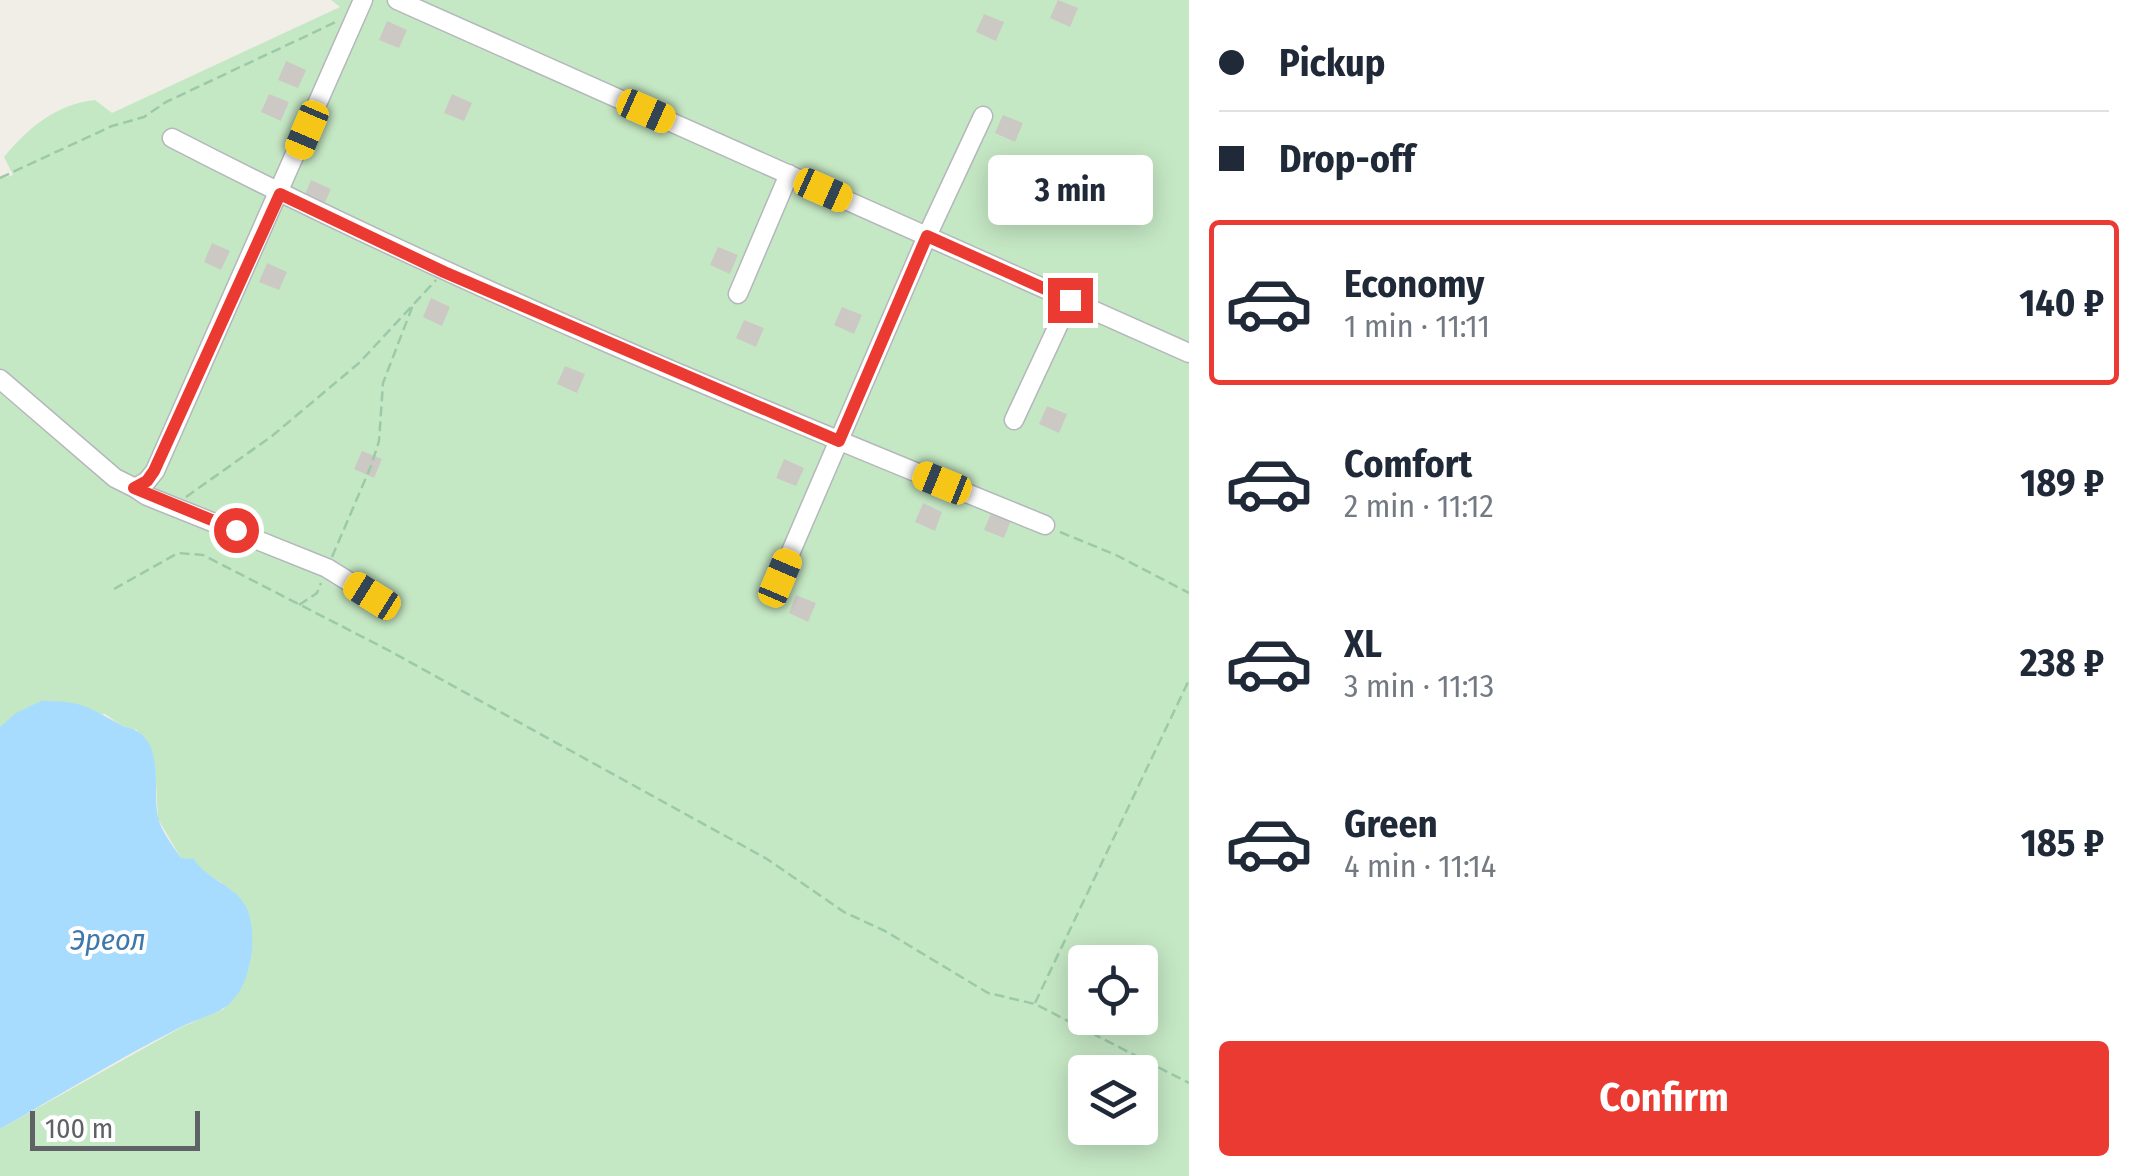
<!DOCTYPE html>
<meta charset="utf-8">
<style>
:root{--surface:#fff;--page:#f6f6f7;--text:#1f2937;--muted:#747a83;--line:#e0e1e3;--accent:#eb3a32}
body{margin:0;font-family:"Fira Sans Condensed",sans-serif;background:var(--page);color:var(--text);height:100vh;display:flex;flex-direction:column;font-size:38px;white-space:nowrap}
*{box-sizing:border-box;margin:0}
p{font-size:32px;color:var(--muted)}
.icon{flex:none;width:55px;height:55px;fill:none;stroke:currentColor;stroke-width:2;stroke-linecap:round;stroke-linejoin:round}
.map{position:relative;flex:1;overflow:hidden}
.side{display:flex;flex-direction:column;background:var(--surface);width:950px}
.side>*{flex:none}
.hud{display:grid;align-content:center;height:220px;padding:0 30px;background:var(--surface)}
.controls{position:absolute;left:1068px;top:945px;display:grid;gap:20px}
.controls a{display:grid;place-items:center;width:90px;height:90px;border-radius:10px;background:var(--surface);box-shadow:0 5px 25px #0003;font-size:50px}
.scale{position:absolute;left:30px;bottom:25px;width:170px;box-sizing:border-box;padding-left:10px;border:5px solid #5e6267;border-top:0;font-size:28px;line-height:35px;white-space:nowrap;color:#5e6267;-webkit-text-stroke:8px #fff;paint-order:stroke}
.end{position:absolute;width:45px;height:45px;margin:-22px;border:12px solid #eb3a32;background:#fff;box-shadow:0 0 0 5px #fff}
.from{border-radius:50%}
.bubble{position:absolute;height:70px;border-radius:10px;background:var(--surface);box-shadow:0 5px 25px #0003;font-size:32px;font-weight:700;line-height:70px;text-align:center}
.car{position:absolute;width:30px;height:60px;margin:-30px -15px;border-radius:12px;box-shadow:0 0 8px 2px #0007;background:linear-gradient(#f5c518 24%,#345 0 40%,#f5c518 0 76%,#345 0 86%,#f5c518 0)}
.hud b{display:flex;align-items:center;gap:35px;height:95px;font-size:38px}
.hud b+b{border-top:2px solid var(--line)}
.hud i{width:25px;height:25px;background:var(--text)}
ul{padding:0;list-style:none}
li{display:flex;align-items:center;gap:30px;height:165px;margin:0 20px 15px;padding:0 10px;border:5px solid transparent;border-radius:10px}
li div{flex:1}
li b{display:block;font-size:38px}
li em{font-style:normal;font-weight:700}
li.active{border-color:var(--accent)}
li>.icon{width:90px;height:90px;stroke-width:1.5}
.action{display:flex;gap:20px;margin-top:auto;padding:20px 30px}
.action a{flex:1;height:115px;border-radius:10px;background:var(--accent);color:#fff;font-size:40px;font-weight:700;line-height:115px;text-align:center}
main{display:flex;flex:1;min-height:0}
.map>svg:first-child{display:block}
.green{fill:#c5e8c4;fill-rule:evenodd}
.water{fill:#a8dcff}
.building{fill:#ccc9c4}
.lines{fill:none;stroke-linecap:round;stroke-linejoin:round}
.minor-casing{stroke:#b4b7bb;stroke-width:21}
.path{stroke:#9cc9a8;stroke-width:2.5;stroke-dasharray:10 5;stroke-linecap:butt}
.minor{stroke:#fff;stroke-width:18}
.route{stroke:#eb3a32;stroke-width:12}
.labels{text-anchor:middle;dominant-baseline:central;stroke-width:8;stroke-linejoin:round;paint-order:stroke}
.water-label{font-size:30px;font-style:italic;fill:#4078aa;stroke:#fff}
</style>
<main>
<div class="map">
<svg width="1189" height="1176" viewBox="0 0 1189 1176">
<rect width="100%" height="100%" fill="#f0eee7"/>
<path class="green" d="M331,0H1189V1176H0V1129L182,1027L224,1009L249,968L252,932L222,883L181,858L158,819L155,764L137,730L122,726L105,714L0,727V179L13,175L4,157C28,128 56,104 95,100L112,113L340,7ZM1085,962H1140V1018H1085ZM1085,1072H1140V1128H1085Z"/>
<path class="water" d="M41,701C82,701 86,706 121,725C125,728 131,727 135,730C165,745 152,791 158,817C161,831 173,846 181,858L194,859C207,881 238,885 248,911C257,936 252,978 234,999C221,1015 198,1018 181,1027C119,1058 60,1095 0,1129V727L16,713Z"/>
<path class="building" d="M1058,0L1078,8L1070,27L1050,18Z
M984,14L1004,22L996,41L976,32Z
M387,21L407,30L399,48L379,40Z
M286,61L306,70L298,88L278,80Z
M269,94L289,102L281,121L261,112Z
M452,94L472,103L464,121L444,113Z
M1003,115L1023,123L1015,142L995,133Z
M311,180L331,189L323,207L303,199Z
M212,243L230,251L221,270L204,262Z
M718,247L738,255L730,274L710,265Z
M267,263L287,272L279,290L259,282Z
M431,298L450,307L442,326L423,317Z
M842,307L862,315L854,334L834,325Z
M744,320L764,328L756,347L736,338Z
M565,366L585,374L577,393L557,384Z
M1047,406L1067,414L1059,433L1039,424Z
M362,451L382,459L374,478L354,469Z
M784,459L804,468L796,486L776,478Z
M923,503L942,512L935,531L915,522Z
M992,511L1011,520L1004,538L984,530Z
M796,595L816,603L808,622L789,613Z"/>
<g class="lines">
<defs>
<path id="minor" d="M397,0L1189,353
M172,138C455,284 750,405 1045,525
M738,294L789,174
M0,379L115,478L135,488L147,481L155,471L363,0
M1014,420L1070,300
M135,488L147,496L327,568L372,596
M780,577L927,236L983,116"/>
</defs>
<use href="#minor" class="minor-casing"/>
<path class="path" d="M0,178L112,126L144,117L166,102L338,21
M186,497L272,436L359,363L436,280
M1060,532L1116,555L1189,593
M332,557L371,466L379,441L383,383L413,305
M114,589L178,553L203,555L388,650L767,859L844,912L885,931L988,993L1035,1004L1189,1083
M299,605L317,593L321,583
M1035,1003L1189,680"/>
<use href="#minor" class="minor"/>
</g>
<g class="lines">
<path class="route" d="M236,530L134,488L147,481L154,471L280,194L444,272L839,441L927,236L1070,300"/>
</g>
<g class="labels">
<g class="water-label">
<text x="108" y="940">Эреол</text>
</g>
</g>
</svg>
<div class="controls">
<a><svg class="icon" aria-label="locate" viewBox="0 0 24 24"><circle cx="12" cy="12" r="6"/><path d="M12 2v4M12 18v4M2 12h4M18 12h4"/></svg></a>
<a><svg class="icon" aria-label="layers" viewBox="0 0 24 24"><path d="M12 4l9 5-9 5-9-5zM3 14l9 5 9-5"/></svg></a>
</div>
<div class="scale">100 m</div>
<i class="end from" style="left:236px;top:530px"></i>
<i class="end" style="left:1070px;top:300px"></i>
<div class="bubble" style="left:988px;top:155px;width:165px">3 min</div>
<i class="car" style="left:646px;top:111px;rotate:114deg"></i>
<i class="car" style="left:307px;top:130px;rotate:203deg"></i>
<i class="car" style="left:823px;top:190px;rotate:114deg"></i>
<i class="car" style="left:942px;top:483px;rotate:292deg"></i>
<i class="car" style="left:780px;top:578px;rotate:23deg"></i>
<i class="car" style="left:372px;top:596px;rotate:302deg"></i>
</div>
<section class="side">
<div class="hud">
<b><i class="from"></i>Pickup</b>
<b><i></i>Drop-off</b>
</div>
<ul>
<li class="active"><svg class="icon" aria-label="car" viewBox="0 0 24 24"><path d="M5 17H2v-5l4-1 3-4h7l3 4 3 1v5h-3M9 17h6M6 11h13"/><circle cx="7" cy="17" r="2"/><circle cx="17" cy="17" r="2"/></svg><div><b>Economy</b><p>1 min · 11:11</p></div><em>140 ₽</em></li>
<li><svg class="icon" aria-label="car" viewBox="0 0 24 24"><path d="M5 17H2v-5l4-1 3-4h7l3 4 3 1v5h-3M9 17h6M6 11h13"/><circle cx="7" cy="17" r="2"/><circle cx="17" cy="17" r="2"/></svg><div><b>Comfort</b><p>2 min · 11:12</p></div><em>189 ₽</em></li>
<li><svg class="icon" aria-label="car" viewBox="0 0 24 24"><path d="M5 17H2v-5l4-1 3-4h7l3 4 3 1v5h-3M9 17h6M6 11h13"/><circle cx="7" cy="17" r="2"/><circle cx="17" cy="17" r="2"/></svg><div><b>XL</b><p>3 min · 11:13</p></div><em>238 ₽</em></li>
<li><svg class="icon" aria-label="car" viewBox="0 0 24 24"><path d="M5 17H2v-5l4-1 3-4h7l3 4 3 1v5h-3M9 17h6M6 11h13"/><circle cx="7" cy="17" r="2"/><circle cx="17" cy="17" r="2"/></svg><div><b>Green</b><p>4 min · 11:14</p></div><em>185 ₽</em></li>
</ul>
<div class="action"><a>Confirm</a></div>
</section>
</main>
